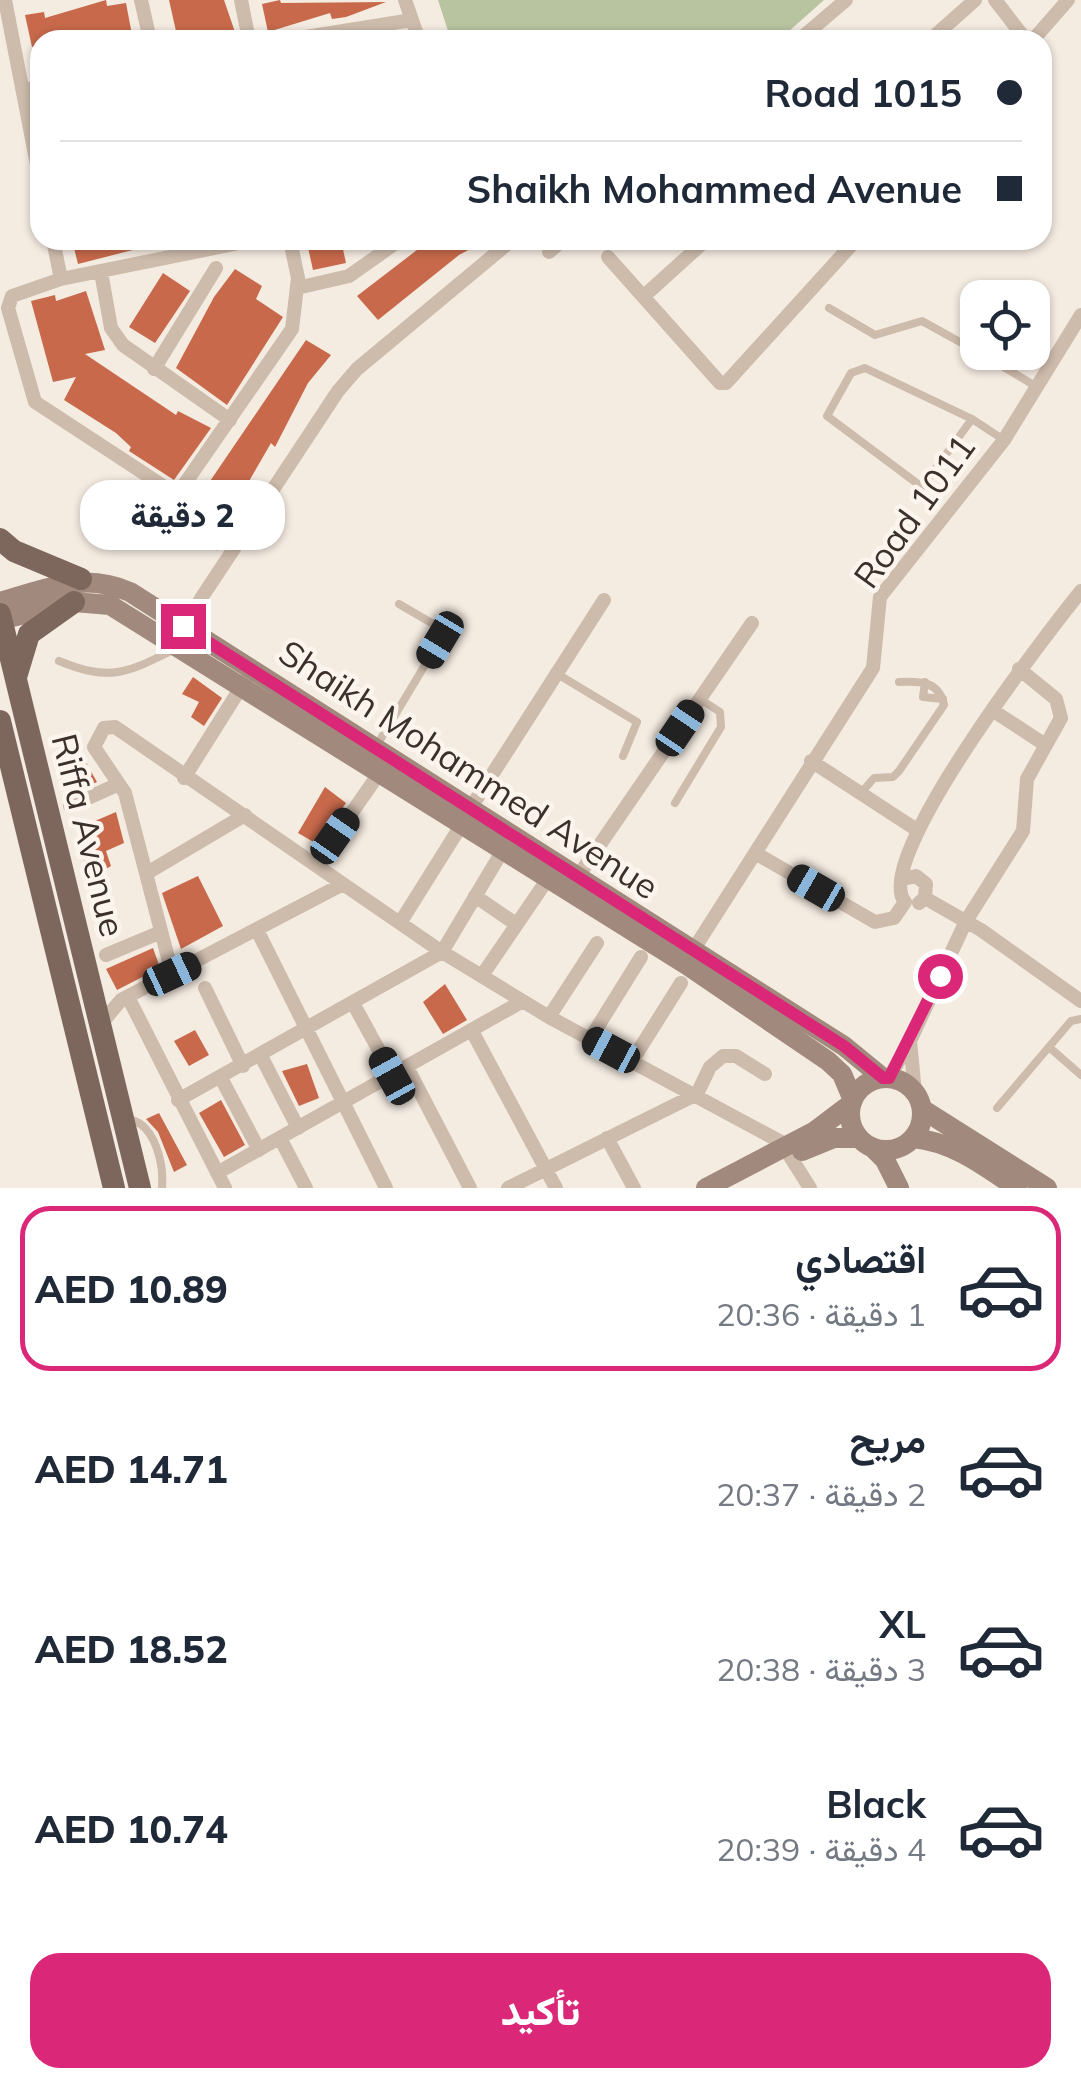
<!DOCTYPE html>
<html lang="ar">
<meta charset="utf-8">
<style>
:root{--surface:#fff;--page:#f2f2f3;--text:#1f2937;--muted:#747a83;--line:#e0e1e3;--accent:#db2777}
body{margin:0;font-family:Mulish,Vazirmatn,sans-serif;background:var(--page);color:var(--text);direction:rtl;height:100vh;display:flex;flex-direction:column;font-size:38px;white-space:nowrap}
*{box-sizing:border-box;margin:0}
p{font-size:32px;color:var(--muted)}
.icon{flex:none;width:55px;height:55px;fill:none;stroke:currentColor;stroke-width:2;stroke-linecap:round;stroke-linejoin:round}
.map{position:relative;height:1188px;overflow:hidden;direction:ltr}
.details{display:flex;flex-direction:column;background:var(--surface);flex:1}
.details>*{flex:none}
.top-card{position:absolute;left:30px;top:30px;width:1022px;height:220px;border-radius:30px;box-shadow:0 2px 8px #0004;direction:rtl;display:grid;align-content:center;height:220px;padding:0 30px;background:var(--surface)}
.controls{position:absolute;left:960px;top:280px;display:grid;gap:20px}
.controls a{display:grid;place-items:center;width:90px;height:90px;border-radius:20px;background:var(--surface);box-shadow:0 2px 8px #0004;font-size:50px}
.end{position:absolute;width:45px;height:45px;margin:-22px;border:12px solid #db2777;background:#fff;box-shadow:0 0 0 5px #fff}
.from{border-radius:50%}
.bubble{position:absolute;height:70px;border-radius:30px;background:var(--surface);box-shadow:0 2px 8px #0004;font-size:32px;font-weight:800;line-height:70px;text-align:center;direction:rtl}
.car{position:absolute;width:30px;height:60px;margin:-30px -15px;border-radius:12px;box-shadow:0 0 8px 2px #0007;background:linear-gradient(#222 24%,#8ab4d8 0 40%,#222 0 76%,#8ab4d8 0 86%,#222 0)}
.top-card b{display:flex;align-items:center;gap:35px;height:95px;font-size:38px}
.top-card b+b{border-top:2px solid var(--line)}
.top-card i{width:25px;height:25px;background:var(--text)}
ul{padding:18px 0 0;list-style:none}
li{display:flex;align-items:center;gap:30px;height:165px;margin:0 20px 15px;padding:0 10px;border:5px solid transparent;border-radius:30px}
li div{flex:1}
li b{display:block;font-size:38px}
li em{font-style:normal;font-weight:800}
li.selected{border-color:var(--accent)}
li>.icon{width:90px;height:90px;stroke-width:1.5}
.primary-button{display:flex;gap:20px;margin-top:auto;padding:20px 30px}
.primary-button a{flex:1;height:115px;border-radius:30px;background:var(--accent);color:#fff;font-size:40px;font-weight:800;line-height:115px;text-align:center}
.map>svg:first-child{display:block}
.green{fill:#b8c4a0}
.building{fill:#c8694b}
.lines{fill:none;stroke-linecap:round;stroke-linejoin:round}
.path{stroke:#b9a596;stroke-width:2.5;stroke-dasharray:5 5;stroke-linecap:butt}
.lane{stroke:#cdbbac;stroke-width:8}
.street{stroke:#cdbbac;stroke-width:14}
.secondary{stroke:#a18a7d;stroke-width:20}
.primary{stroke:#7d675c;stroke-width:22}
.route{stroke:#db2777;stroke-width:12}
.labels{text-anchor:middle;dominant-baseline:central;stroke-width:9;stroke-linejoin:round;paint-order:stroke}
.street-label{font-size:35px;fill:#3b302b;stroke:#fbf5ee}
</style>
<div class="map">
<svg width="1081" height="1188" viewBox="0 0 1081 1188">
<rect width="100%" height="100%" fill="#f4ebe1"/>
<path class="green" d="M438,0H824L779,40H451Z"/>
<path class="building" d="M106,0L107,6L126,3L133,40H40V45L32,47L25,15L44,12L45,18Z
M169,0H224L236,35L178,40Z
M280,0L281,3L386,2L346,17L332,19L330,13L268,32L262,4Z
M72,240H163L164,242L78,264Z
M341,240L346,263L313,270L307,243Z
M430,240H487L459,255L378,320L357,296Z
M235,269L262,286L256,299L283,317L227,405L176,368L214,297Z
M163,273L190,291L155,343L129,327Z
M86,291L105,350L85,354L176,415L178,411L211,428L174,480L129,451L131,447L116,433L64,400L76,377L53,382L31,301L55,295L56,301Z
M306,340L331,355L308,383L275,447L271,443L217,537L187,515Z
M193,677L222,698L204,726L191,717L199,702L182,694Z
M84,759L97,782L68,795L57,774Z
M325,787L346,803L317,844L298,833Z
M116,812L124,843L106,851L111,866L94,876L79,853L95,844L88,824Z
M198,876L223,926L181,949L162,893Z
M153,948L160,968L117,990L106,969Z
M445,984L467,1020L443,1034L423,1002Z
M195,1030L209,1055L189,1066L174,1041Z
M307,1064L319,1098L299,1106L282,1071Z
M221,1100L245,1145L224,1157L199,1113Z
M159,1113L187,1165L174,1172L158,1132L146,1119Z"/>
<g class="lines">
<path class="path" d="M181,509L221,542L216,550"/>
<path class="lane" d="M829,308L875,335L922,321L978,352
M979,352L1037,387
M972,419L922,487L827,416L851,373L865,368L972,419L1004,440
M59,661C110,682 127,673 175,649
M554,672L637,722L623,756
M925,682L923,697L943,699
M377,745L440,640L435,625L399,604
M861,793L874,778L893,777L899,771L944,705C939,681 920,681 899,682
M675,803L721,727L720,712L700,699
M1049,1047L1081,1075
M997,1108L1071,1021L1081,1019
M127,1119C155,1122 164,1164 162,1188"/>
<path class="street" d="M5,0L40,180
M141,0L150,40
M241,0L249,40
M405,0L419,40
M995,0L1026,40
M287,40L412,20
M799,40L846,0
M930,40L975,0
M1033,40L1068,0
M23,90L40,87
M53,240L61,279
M254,240L61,279L12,296L8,308L35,402L177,495L292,329L298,278L290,240
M549,252L563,240
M608,257L720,383H726L856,240
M101,272L111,328L123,345L230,420
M297,288L349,276L400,240
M644,296L706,240
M154,369L216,268
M200,600L338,391L357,369L512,240
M992,710L1044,744
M811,761L917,830
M184,778L245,681
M70,806L119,784
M470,809L604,600
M755,853L875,922L894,918L905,902
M317,863L380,772
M147,873L245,815
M577,878L752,623
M903,879L916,876L926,884L925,898L919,903
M475,896L516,924
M925,898L981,930L1081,1001
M905,902C870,861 1048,632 1081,591
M400,923L462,824
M257,930L386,1188
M692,952L873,668L880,597L1004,440L1081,315
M106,955L161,932
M172,973L125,793L94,747L104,728L115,727L442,952L549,1017L781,1142L810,1188
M483,974L547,880
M205,988L243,1066
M128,997L225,1188
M353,1003L393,1076
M549,1017L597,943
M100,1025L121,1000L343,884
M472,1031L556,1188
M590,1039L641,957
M910,1041L966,921L1023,831L1027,779L1061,718L1056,699L1019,669
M261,1056L298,1128
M632,1061L681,983
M407,1067L470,1188
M221,1078L259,1150
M889,1078L910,1041L915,1093
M178,1100L442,952L503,850
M280,1138L306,1188
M607,1138L634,1188
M217,1173L523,1001
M508,1188L697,1094L710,1067L723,1056H736L765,1074"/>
<path class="secondary" d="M0,602C46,589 84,571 130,592L844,1046L883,1078
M0,620L74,602L110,605L687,965L828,1061L842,1074L853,1100
M850 1114a36 36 0 1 1 72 0a36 36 0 1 1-72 0Z
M922,1109L1047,1188
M913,1138C954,1142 984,1166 1017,1188
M872,1147L885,1160L899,1188
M802,1151L834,1138H859
M706,1188L815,1131L852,1103"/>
<path class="primary" d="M0,539L14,551L81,579
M0,614L140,1188
M16,677L29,634L74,602
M0,721L114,1188"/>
</g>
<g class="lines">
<path class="route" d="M183,626L844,1046L883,1078H889L940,976"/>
</g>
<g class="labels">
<g class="street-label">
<text transform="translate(914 511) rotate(-54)">Road 1011</text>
<text transform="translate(469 769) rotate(33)">Shaikh Mohammed Avenue</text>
<text transform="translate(89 835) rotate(76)">Riffa Avenue</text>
</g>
</g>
</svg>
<div class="controls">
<a><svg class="icon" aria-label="locate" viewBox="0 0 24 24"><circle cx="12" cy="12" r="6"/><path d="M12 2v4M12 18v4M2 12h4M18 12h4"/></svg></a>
</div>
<i class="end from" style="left:940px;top:976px"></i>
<i class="end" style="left:183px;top:626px"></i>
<div class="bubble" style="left:80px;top:480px;width:205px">2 دقيقة</div>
<i class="car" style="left:440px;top:640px;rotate:211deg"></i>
<i class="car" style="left:680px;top:728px;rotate:34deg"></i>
<i class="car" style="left:335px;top:836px;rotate:35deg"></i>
<i class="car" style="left:816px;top:888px;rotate:300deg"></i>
<i class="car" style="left:172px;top:974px;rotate:65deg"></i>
<i class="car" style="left:611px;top:1050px;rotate:298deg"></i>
<i class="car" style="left:392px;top:1076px;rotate:331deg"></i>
<div class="top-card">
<b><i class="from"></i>Road 1015</b>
<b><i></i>Shaikh Mohammed Avenue</b>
</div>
</div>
<section class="details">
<ul>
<li class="selected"><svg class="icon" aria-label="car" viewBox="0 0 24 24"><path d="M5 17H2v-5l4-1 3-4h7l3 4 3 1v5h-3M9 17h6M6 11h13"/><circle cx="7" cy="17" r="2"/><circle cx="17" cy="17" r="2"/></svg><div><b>اقتصادي</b><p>1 دقيقة · 20:36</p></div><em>AED 10.89</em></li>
<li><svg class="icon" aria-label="car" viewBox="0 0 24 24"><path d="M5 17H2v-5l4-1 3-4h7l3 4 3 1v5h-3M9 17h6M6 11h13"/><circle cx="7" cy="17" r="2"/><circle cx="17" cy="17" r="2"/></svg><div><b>مريح</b><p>2 دقيقة · 20:37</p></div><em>AED 14.71</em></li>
<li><svg class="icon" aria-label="car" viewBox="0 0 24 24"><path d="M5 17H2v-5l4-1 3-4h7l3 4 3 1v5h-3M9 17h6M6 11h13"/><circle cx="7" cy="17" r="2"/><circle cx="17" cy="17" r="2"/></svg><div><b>XL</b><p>3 دقيقة · 20:38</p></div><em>AED 18.52</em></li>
<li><svg class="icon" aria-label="car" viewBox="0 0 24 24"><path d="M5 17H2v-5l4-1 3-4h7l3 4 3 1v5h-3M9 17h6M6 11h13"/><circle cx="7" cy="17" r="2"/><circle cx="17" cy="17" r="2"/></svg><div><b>Black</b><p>4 دقيقة · 20:39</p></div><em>AED 10.74</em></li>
</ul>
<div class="primary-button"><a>تأكيد</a></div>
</section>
